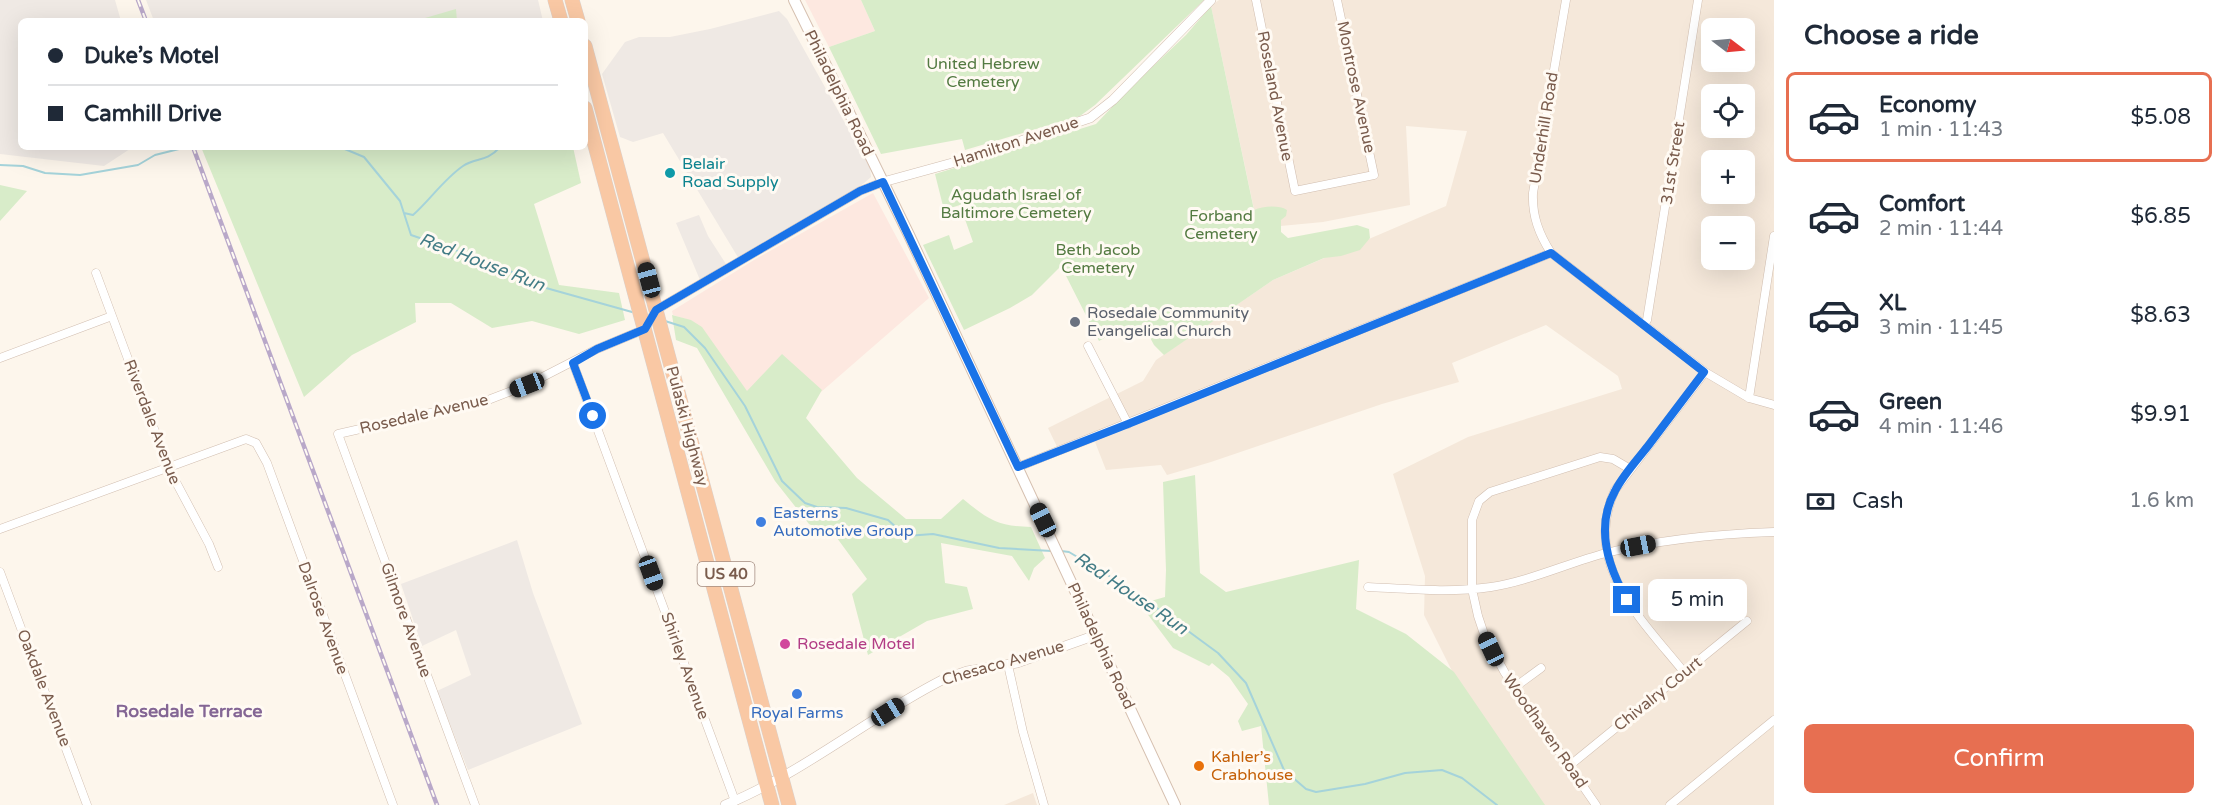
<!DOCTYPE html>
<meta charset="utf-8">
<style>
:root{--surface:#fff;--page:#f2f2f3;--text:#1f2937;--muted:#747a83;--line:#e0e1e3;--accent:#e76f51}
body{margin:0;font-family:"Varela Round",sans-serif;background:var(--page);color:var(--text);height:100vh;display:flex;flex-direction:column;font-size:22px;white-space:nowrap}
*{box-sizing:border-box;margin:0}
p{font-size:20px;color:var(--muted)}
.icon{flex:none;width:33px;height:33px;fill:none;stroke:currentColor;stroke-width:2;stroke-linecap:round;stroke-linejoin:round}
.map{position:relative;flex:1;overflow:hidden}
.side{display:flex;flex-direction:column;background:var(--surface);width:450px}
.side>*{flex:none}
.banner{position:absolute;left:18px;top:18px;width:570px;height:132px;border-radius:9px;box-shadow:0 6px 24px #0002;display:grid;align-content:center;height:132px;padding:0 30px;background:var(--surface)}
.needle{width:39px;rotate:106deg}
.buttons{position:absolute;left:1701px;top:18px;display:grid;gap:12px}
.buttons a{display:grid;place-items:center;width:54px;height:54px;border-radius:9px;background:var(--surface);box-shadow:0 6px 24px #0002;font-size:30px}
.end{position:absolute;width:27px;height:27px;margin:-14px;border:8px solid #1a73e8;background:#fff;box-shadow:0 0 0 3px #fff}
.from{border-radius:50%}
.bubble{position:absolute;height:42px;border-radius:9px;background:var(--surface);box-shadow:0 6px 24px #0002;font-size:20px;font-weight:600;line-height:42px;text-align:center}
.car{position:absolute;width:18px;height:36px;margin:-18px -9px;border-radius:8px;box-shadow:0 0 4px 2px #0007;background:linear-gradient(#222 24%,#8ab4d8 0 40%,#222 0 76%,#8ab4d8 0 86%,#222 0)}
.banner b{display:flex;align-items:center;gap:21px;height:57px;font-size:22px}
.banner b+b{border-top:2px solid var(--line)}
.banner i{width:15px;height:15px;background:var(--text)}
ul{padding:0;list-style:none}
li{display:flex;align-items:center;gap:18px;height:90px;margin:0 12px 9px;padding:0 18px;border:3px solid transparent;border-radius:9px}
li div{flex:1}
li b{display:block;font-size:22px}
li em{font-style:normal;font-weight:600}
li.selected{border-color:var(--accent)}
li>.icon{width:54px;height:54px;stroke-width:1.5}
h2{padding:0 30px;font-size:27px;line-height:72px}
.pay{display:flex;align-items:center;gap:15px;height:66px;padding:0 30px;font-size:22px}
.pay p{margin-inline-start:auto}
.primary-button{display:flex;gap:12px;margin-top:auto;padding:12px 30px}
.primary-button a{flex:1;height:69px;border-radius:9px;background:var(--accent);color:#fff;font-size:24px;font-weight:600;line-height:69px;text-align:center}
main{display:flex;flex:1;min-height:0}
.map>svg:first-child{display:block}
.residential{fill:#f5e8da;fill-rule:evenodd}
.commercial{fill:#fde8e0}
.industrial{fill:#efe9e4}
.green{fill:#d8ecc9}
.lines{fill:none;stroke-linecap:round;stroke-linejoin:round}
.stream{stroke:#a5d3da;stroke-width:2}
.minor-casing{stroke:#d1beb0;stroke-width:9}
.tertiary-casing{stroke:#d1beb0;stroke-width:10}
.secondary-casing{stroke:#d6c0b0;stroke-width:12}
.trunk-casing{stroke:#dad1cd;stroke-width:15}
.minor{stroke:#fff;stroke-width:8}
.tertiary{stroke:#fff;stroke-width:9}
.secondary{stroke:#fff;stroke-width:10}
.trunk{stroke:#f9c8a4;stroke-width:14}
.rail-casing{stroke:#b9a8c9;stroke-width:4.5}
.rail{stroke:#fffaf3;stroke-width:2;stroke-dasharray:7;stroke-linecap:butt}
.route{stroke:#1a73e8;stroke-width:8}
.culture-dot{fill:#0f9aa8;stroke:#fffaf3;stroke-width:2}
.worship-dot{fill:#6b7280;stroke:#fffaf3;stroke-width:2}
.shop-dot{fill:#3f7fe0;stroke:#fffaf3;stroke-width:2}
.hotel-dot{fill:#d1479c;stroke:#fffaf3;stroke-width:2}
.food-dot{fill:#e8710a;stroke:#fffaf3;stroke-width:2}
.labels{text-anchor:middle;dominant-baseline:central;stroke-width:6;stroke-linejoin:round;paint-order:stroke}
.shield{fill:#fffaf3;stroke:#a28b7f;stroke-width:1.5}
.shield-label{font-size:15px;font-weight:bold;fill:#7a5c4d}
.park-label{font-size:16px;fill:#537a41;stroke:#fffaf3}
.street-label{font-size:16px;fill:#7a5c4d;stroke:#fffaf3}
.culture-label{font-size:16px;fill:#0d838f;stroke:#fffaf3;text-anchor:start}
.worship-label{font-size:16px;fill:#5b616d;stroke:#fffaf3;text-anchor:start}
.shop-label{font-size:16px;fill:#366cbe;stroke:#fffaf3;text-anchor:start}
.hotel-label{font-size:16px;fill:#b23c85;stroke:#fffaf3;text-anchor:start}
.food-label{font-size:16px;fill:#c56008;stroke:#fffaf3;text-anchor:start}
.water-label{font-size:18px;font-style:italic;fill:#437c86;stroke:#fffaf3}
.neighbourhood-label{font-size:18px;font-weight:bold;fill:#846695;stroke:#fffaf3}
</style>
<main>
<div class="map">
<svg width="1774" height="805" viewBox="0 0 1774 805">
<rect width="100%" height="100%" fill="#fdf6ec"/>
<path class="residential" d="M1219,0H1774V805H1544L1452,671L1424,615L1425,576L1393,474L1468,437L1622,389L1618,376L1546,325L1452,363L1459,382L1382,404L1211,462L1167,475L1161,465L1106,470L1095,442L1061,455L1048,428L1143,381L1156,360L1273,280L1446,206L1467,131L1406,126L1410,205L1323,222L1258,228L1211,6ZM1712,28H1744V62H1712ZM1712,94H1744V128H1712ZM1712,160H1744V194H1712ZM1712,226H1744V260H1712Z
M1033,793L1037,805H1004Z"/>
<path class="commercial" d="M805,0H861L875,31L829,47Z
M873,193L929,298L821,392H747L702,328L692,321L673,315L672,311L754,260Z"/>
<path class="industrial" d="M0,0H115L121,21H21V147H133L104,166L0,154Z
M146,0H538L543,21H154Z
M779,11L787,19L870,168L871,177L856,190L739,259L663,133L633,142L620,137L602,74L625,42L639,37H670L710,29Z
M699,215L708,236L726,264L700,280L676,223Z
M517,540L533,593L582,724L468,770L437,691L471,675L456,630L422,646L401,584Z"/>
<path class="green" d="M861,0H1204L1095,105L1080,116L965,150L962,139L881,154L829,47L875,31Z
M1211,6L1254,210C1263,206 1279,205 1287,210L1286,216L1281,220V232L1288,238L1357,225L1369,229L1370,238L1360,250L1341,256L1324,258L1273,280L1164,355L1154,345L1146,330L1126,326L1099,341L1061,266L1032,295L1010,308L964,330L923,245L949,235L954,250L973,242L960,205L944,210L935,174L1096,124L1130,88L1186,35Z
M456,9L457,21H424L425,18Z
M201,147H573L581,183L534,204L559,285L619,293L625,320L579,334L532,321L492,328L451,303H415L416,322L352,355L304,397Z
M0,185L27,191L0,221Z
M672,315L691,320L702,327L747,391L782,354L822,390L806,418L857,478L906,519H941L963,499C989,520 997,526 1031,527L1045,558L1034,568L1029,581L1012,556L941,543L945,583L967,587L973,609L927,621L868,655L852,594L867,579L837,538L809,524L775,481L697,348L676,340Z
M1195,475L1200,573L1226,592L1359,560L1356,609L1406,634L1454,672L1545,805H1269L1261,726L1242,731L1238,721L1248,704L1229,677L1212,663L1209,666L1173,648L1140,604L1165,597L1166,570L1163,482Z"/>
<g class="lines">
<path class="stream" d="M340,147L364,157L400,201L411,235L493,263L546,288L632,312
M0,165L23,166L45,173L80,175L138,165L155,155L183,148
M404,213L413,215C430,200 444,179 463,166C476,157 486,163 500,147
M665,321L684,327L705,348L745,406L782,481L805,503L817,507L846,508L888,520L906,536L933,534L999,548L1052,551
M1061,551L1069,552L1106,574L1150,603L1218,653L1246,683L1284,770L1306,789L1316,792L1365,784L1405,773L1442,770L1462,778L1497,805"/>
<defs>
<path id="minor" d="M1256,0L1295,191L1374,175L1337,0
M1566,0L1533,193C1532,216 1539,234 1551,253L1705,372L1749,398L1774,405
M96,273L169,469L209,544L218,567
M1644,325L1647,320L1698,0
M1088,346L1128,424
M0,358L112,316
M573,363L735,801
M1749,398L1774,236
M1018,467L1551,253
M0,529L246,439L256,443L267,463L393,805
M0,572L87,805
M1368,587C1409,589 1450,593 1491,587C1530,581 1568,563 1606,553C1661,539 1717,534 1774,532
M1008,665L1023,732L1044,805
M1684,672C1642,620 1581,563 1615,490L1705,372
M1515,687L1541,668
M1569,766L1747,621
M475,805L338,434L488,400L527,385L597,349L645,329L656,310L860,191L883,182
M1596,805L1505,673L1485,637L1478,616L1472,589V520L1479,501L1490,492L1600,457L1613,459L1630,469
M1670,805L1774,720"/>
<path id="tertiary" d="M883,182L963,160L1090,118L1113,100L1211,0
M725,805C803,773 869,717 944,679L967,671L1017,663L1096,635"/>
<path id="secondary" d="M794,0L909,235L1175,805"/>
<path id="trunk" d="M555,0L561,21
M572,0L578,21
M585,46L789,805
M585,108L772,805"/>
</defs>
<use href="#minor" class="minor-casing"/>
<use href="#tertiary" class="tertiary-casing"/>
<use href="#secondary" class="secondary-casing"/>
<use href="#trunk" class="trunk-casing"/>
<use href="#minor" class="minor"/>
<use href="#tertiary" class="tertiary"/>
<use href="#secondary" class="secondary"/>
<use href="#trunk" class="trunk"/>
<defs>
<path id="rail" d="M138,0L146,21
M193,147L437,805"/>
</defs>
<use href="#rail" class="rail-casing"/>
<use href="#rail" class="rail"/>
</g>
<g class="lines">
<path class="route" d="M593,416L573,363L597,349L645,329L656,310L860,191L883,182L1018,467L1128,424L1551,253L1704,372C1685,397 1667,421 1648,446C1637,460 1623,475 1615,491C1595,527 1608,567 1627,600"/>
</g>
<circle class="culture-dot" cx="670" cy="173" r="6"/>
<circle class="worship-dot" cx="1075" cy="322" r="6"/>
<g class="shop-dot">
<circle cx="761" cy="522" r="6"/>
<circle cx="797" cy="694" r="6"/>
</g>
<circle class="hotel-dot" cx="785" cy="644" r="6"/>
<circle class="food-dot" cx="1199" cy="766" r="6"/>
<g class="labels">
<rect class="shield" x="697.5" y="562" width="57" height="24" rx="4.5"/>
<g class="shield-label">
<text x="726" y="574">US 40</text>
</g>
<g class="park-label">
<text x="983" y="64">United Hebrew<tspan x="983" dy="18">Cemetery</tspan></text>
<text x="1016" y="195">Agudath Israel of<tspan x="1016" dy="18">Baltimore Cemetery</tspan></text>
<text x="1221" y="216">Forband<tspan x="1221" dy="18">Cemetery</tspan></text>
<text x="1098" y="250">Beth Jacob<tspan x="1098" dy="18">Cemetery</tspan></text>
</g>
<g class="street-label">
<text transform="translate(1356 87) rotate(78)">Montrose Avenue</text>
<text transform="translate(839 93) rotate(64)">Philadelphia Road</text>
<text transform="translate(1275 96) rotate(79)">Roseland Avenue</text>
<text transform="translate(1544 128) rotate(-81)">Underhill Road</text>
<text transform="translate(1016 142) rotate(-18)">Hamilton Avenue</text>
<text transform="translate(1673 163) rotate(-81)">31st Street</text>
<text transform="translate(424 414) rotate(-13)">Rosedale Avenue</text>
<text transform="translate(152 422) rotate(69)">Riverdale Avenue</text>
<text transform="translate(687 426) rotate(75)">Pulaski Highway</text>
<text transform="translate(323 618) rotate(70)">Dalrose Avenue</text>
<text transform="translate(406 620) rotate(70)">Gilmore Avenue</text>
<text transform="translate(1101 646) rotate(65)">Philadelphia Road</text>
<text transform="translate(1003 663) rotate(-16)">Chesaco Avenue</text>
<text transform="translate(685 666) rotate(70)">Shirley Avenue</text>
<text transform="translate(44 688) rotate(69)">Oakdale Avenue</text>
<text transform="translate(1658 694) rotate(-39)">Chivalry Court</text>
<text transform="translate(1545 731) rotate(55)">Woodhaven Road</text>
</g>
<g class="culture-label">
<text x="682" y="164">Belair<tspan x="682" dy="18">Road Supply</tspan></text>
</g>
<g class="worship-label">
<text x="1087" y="313">Rosedale Community<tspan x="1087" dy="18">Evangelical Church</tspan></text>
</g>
<g class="shop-label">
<text x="773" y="513">Easterns<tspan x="773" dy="18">Automotive Group</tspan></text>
<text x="797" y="713" text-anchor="middle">Royal Farms</text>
</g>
<g class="hotel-label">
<text x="797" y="644">Rosedale Motel</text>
</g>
<g class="food-label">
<text x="1211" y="757">Kahler’s<tspan x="1211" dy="18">Crabhouse</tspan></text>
</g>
<g class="water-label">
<text transform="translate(482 262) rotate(21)">Red House Run</text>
<text transform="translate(1131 593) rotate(34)">Red House Run</text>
</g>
<g class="neighbourhood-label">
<text x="189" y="711">Rosedale Terrace</text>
</g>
</g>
</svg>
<div class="buttons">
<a><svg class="needle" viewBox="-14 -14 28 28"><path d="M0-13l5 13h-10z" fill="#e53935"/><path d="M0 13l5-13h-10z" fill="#747a83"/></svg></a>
<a><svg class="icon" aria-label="locate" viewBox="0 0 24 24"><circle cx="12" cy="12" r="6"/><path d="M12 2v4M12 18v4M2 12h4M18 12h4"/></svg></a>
<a>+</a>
<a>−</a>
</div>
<i class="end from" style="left:593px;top:416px"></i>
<i class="end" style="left:1627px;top:600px"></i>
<div class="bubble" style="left:1648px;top:579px;width:99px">5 min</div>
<i class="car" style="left:649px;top:280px;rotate:345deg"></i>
<i class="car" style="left:527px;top:385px;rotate:249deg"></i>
<i class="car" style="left:1043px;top:520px;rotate:334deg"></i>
<i class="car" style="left:1638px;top:546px;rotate:79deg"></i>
<i class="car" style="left:651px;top:573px;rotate:160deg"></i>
<i class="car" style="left:1491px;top:649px;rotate:335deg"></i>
<i class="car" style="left:888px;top:712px;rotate:58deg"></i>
<div class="banner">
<b><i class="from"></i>Duke’s Motel</b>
<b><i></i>Camhill Drive</b>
</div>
</div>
<section class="side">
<h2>Choose a ride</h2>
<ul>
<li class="selected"><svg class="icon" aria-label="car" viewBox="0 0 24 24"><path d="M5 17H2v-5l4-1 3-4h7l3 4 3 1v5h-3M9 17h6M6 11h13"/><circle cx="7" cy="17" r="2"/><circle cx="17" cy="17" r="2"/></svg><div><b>Economy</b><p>1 min · 11:43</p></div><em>$5.08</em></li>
<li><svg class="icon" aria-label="car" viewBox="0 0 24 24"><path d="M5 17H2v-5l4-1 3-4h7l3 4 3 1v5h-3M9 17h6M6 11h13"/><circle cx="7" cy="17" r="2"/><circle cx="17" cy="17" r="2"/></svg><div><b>Comfort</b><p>2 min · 11:44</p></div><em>$6.85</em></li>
<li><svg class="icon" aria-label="car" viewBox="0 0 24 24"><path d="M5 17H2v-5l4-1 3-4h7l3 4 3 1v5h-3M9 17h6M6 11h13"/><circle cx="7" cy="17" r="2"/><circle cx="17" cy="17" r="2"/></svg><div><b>XL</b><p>3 min · 11:45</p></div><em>$8.63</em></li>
<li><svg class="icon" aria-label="car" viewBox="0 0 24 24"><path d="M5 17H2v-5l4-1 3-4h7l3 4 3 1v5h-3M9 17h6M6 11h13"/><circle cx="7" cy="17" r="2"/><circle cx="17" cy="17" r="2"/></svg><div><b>Green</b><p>4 min · 11:46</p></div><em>$9.91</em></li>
</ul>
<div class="pay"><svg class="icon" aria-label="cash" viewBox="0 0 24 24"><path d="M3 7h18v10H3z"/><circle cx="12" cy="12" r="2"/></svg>Cash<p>1.6 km</p></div>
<div class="primary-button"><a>Confirm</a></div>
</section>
</main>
